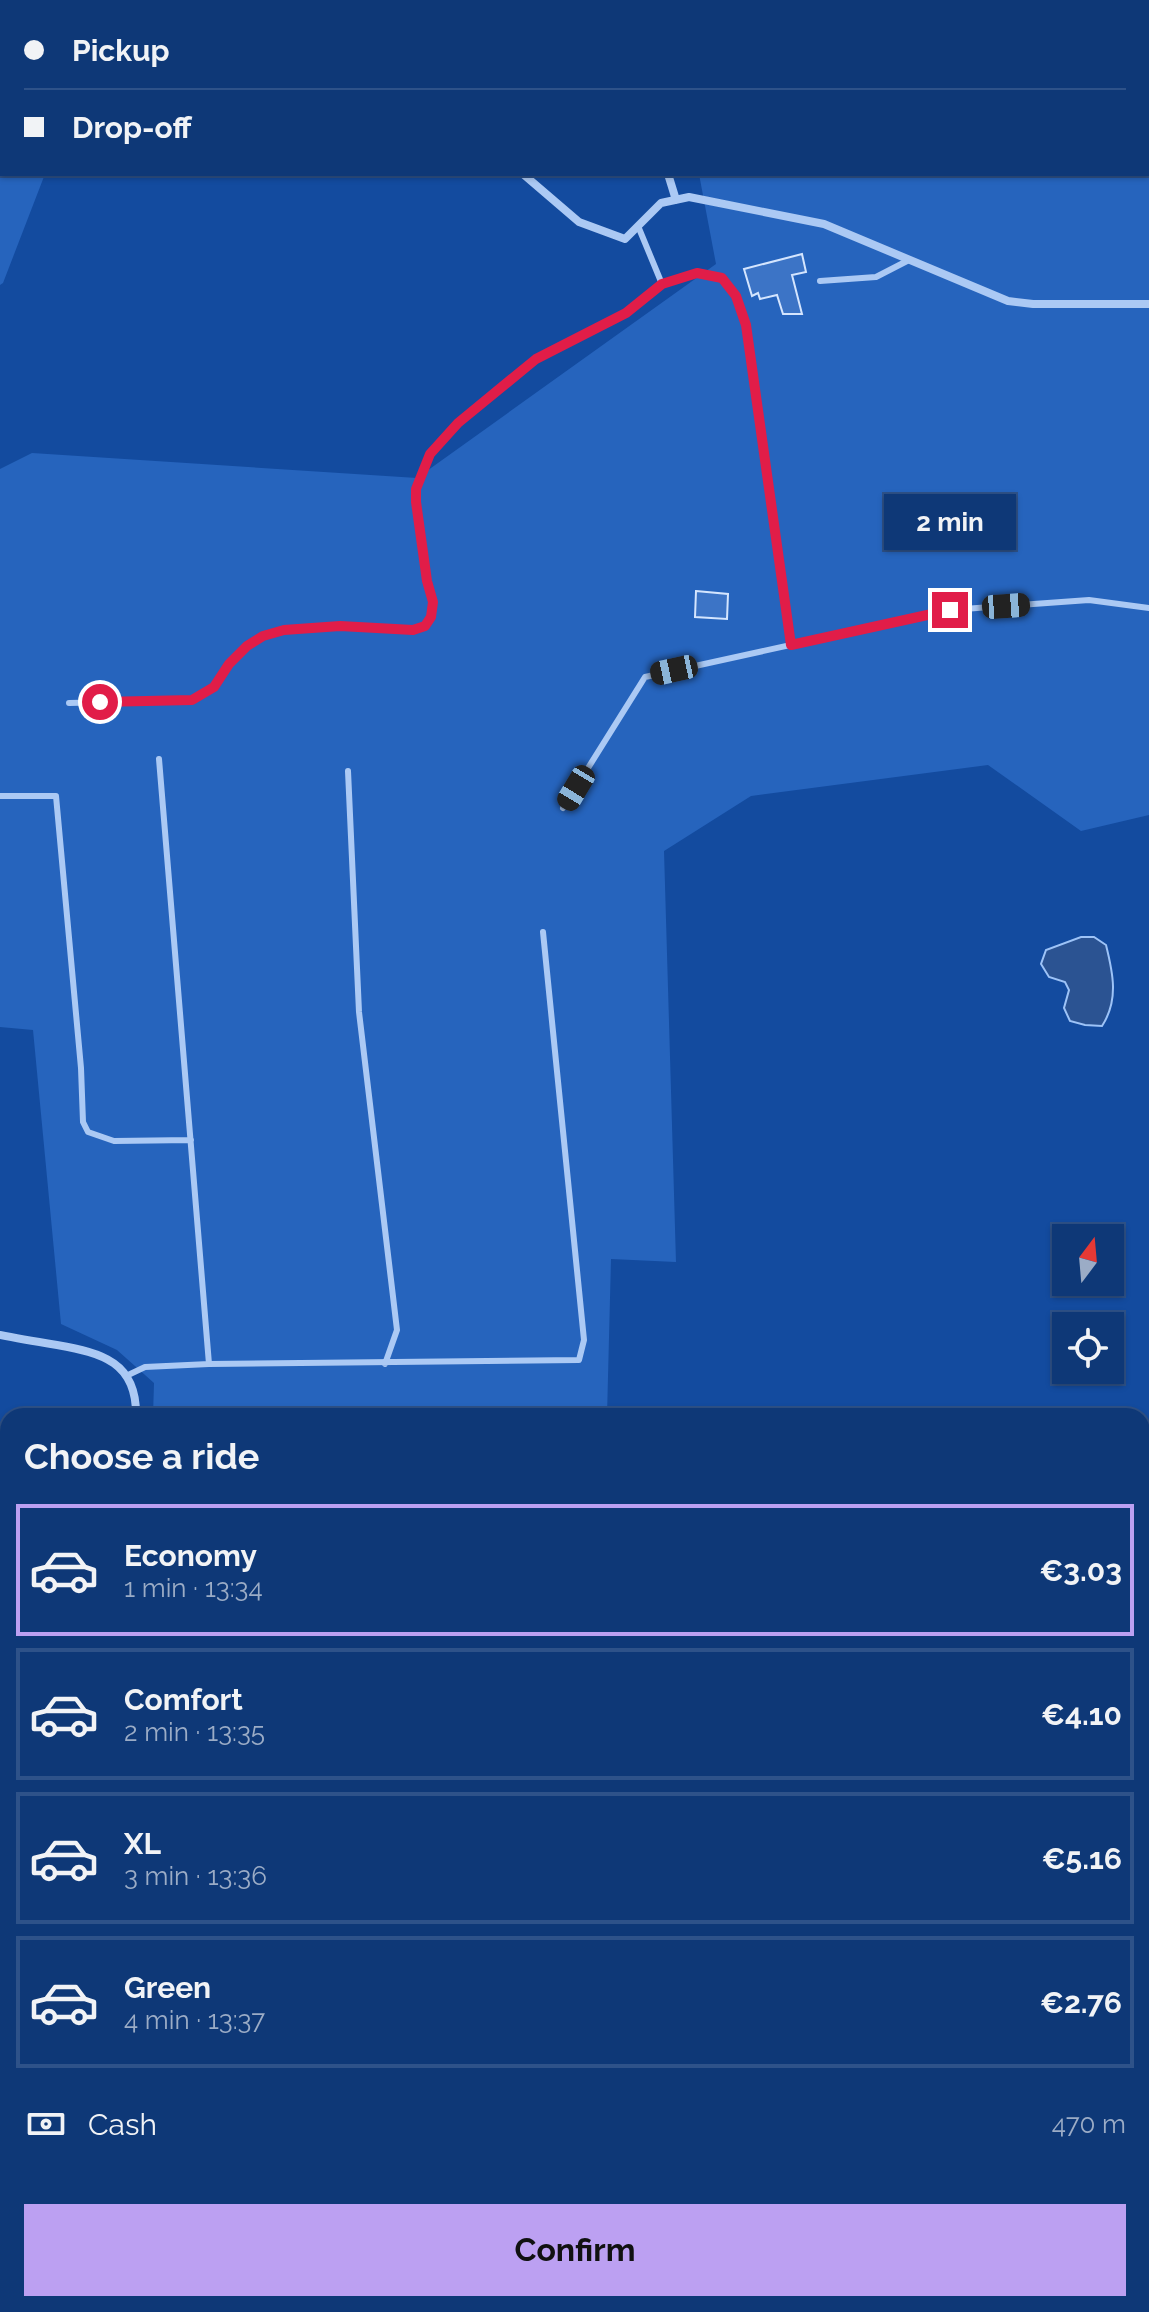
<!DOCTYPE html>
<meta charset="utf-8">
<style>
:root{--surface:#0e3877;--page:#1c437f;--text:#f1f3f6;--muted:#9bacc6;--line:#2e5289;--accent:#bca0f2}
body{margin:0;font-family:Raleway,sans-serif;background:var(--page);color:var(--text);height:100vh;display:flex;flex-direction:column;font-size:30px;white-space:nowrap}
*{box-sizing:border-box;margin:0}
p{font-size:26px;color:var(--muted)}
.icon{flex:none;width:44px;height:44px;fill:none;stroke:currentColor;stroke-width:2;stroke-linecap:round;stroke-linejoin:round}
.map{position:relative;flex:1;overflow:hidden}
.drawer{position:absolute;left:0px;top:1408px;width:1150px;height:904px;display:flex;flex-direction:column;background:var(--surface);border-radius:24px 24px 0 0;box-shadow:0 2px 6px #0004,0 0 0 2px var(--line)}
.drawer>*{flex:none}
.banner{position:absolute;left:0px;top:0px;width:1150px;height:176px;box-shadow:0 2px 6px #0004,0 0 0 2px var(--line);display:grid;align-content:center;height:176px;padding:0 24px;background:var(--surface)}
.needle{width:52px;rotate:16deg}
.controls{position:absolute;left:1052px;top:1224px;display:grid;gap:16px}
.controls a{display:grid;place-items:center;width:72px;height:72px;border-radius:0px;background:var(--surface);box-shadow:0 2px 6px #0004,0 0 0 2px var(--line);font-size:40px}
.end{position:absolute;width:36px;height:36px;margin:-18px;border:10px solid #e11d48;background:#fff;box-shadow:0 0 0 4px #fff}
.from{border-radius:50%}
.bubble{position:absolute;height:56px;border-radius:0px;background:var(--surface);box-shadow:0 2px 6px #0004,0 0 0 2px var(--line);font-size:26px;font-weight:700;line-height:56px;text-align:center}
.car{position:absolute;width:24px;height:48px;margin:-24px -12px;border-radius:10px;box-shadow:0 0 6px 2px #0007;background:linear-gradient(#222 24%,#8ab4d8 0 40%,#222 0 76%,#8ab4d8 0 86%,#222 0)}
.banner b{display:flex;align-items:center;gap:28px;height:76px;font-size:30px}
.banner b+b{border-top:2px solid var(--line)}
.banner i{width:20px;height:20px;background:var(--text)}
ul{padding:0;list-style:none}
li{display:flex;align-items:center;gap:24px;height:132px;margin:0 16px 12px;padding:0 8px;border:4px solid var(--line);border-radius:0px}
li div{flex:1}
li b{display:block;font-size:30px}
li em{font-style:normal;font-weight:700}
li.current{border-color:var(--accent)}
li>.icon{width:72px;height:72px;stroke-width:1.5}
h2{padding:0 24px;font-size:36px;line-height:96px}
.pay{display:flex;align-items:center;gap:20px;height:88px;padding:0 24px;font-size:30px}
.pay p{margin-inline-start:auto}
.action{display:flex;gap:16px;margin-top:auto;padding:16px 24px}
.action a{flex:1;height:92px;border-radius:0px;background:var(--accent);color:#111;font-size:32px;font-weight:700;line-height:92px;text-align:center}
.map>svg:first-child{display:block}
.green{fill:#2664bd}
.water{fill:#2b5392;stroke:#9dc3f7;stroke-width:2}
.building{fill:#3c74c6;stroke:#d4e5fe;stroke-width:2}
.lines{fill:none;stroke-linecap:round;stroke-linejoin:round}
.lane{stroke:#abc9f4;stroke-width:6}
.street{stroke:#abc9f4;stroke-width:8}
.secondary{stroke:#dbe9fd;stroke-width:16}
.rail-casing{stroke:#fff;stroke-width:9}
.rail{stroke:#134b9f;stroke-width:6;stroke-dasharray:18;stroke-linecap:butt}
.route{stroke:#e11d48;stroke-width:10}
</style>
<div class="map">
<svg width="1149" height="2312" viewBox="0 0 1149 2312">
<rect width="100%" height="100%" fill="#134b9f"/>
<path class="green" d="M0,0H180L179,2H2V174H45L3,283L0,285Z
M667,0H1149V815L1081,831L988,765L751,796L664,851L676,1262L611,1259L607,1416H153L154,1383L117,1350L61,1324L33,1030L0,1027V469L32,453L417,478L716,264L699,174H1148V2H667Z
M0,1431H8V1534L0,1544Z
M263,2304H427L425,2312H261Z"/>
<path class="water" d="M1081,937H1094L1106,945C1113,973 1119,1000 1102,1026L1085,1025L1070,1021L1064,1008L1069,990L1065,982L1049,977L1041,964L1046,950Z"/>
<path class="building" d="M802,254L806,272L792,275L802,314H783L777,295L760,299L758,293L752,296L744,269Z
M696,591L728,594L727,619L695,617Z"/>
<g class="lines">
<path class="lane" d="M356,0L359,2
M370,2L371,0
M418,2L422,0
M638,226L662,284
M820,281L876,277L909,260
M69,703L192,700L214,687L229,664L247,646L263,636L284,630L340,626L413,630L425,626L431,617L433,602L427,581L416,502V489L430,454L458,423L536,359L626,313L662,284L697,273L722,278L736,296L746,325L791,645
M159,759L209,1364
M348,771L359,1012L397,1330L385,1364
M0,796H56L81,1068L83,1122L88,1132L114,1141L191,1140
M563,808L645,677L950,610L1089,600L1149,608
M126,1376L145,1367L209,1364L579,1360L584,1340L543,932
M0,2078L8,2079
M1142,2118L1149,2108
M0,2230L8,2231
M37,2312L39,2304
M200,2312L202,2304
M1025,2312L1030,2304"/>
<path class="street" d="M632,0V2
M523,174L579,222L625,239L661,203L689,197L824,224L1008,301L1033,304H1149
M668,174L676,200
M0,1335C19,1339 38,1342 57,1345C102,1353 137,1362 136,1416
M0,1667L8,1657"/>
<path class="secondary" d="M1142,1491H1149"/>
<defs>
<path id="rail" d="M1142,2032L1149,2020
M977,2312L982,2304"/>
</defs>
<use href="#rail" class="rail-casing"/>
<use href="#rail" class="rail"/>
</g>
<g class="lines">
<path class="route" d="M100,702L192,700L214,687L229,664L247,646L263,636L284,630L340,626L413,630L425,626L431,617L433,602L427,581L416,502V489L430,454L458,423L536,359L626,313L662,284L697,273L722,278L736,296L746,325L791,645L950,610"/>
</g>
</svg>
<div class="controls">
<a><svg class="needle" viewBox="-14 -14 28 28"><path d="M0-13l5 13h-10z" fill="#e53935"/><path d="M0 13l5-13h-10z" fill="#9bacc6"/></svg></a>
<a><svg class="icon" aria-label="locate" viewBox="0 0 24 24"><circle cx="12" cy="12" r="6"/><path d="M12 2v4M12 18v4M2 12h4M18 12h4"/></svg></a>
</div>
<i class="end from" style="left:100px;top:702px"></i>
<i class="end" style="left:950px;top:610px"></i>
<div class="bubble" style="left:884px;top:494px;width:132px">2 min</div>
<i class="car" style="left:1006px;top:606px;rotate:86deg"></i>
<i class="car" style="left:674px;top:670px;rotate:258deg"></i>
<i class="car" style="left:576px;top:788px;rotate:211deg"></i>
<div class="banner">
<b><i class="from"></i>Pickup</b>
<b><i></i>Drop-off</b>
</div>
<section class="drawer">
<h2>Choose a ride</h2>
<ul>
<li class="current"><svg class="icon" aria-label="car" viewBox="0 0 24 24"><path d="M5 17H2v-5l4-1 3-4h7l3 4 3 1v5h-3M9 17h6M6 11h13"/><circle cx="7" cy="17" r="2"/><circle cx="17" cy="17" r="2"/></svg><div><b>Economy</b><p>1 min · 13:34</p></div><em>€3.03</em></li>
<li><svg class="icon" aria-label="car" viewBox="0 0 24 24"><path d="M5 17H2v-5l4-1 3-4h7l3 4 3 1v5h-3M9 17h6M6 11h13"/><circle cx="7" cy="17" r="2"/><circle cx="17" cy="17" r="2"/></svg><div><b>Comfort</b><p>2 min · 13:35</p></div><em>€4.10</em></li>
<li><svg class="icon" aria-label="car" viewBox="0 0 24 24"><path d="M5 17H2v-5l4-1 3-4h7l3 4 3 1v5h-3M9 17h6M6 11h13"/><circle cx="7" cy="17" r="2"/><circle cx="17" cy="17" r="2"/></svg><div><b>XL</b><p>3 min · 13:36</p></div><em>€5.16</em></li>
<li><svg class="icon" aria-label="car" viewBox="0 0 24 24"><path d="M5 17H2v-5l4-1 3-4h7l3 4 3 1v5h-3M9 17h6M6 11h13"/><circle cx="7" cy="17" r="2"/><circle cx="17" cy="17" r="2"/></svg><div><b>Green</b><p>4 min · 13:37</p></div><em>€2.76</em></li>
</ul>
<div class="pay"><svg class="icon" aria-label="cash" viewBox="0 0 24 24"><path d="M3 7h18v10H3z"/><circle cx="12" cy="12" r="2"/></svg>Cash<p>470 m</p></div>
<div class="action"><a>Confirm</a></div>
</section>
</div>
